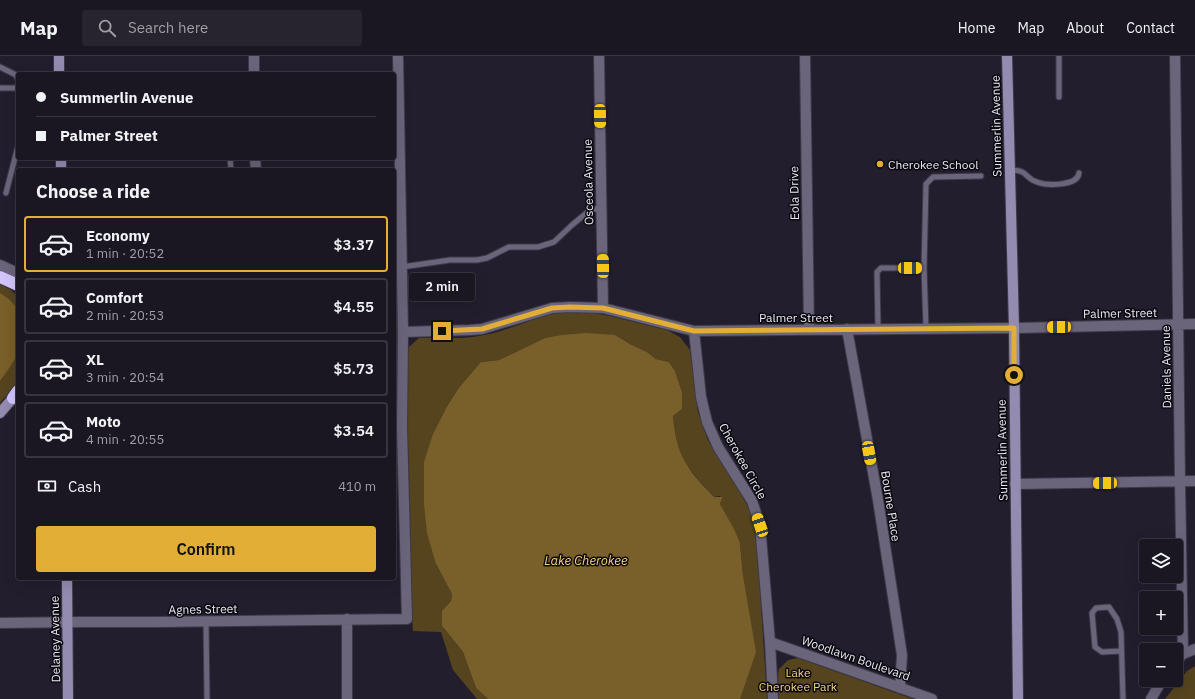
<!DOCTYPE html>
<meta charset="utf-8">
<style>
:root{--surface:#1a1622;--page:#27232f;--text:#f1f3f6;--muted:#9f9fa5;--line:#383540;--accent:#e3ae35}
body{margin:0;font-family:"IBM Plex Sans",sans-serif;background:var(--page);color:var(--text);height:100vh;display:flex;flex-direction:column;font-size:15px;white-space:nowrap}
*{box-sizing:border-box;margin:0}
p{font-size:13px;color:var(--muted)}
.icon{flex:none;width:22px;height:22px;fill:none;stroke:currentColor;stroke-width:2;stroke-linecap:round;stroke-linejoin:round}
.map{position:relative;flex:1;overflow:hidden}
.panel{position:absolute;left:16px;top:112px;width:380px;height:412px;display:flex;flex-direction:column;background:var(--surface);border-radius:4px;box-shadow:0 4px 16px #0002,0 0 0 1px var(--line)}
.panel>*{flex:none}
.top-card{position:absolute;left:16px;top:16px;width:380px;height:88px;border-radius:4px;box-shadow:0 4px 16px #0002,0 0 0 1px var(--line);display:grid;align-content:center;height:88px;padding:0 20px;background:var(--surface)}
.fabs{position:absolute;left:1139px;top:483px;display:grid;gap:8px}
.fabs a{display:grid;place-items:center;width:44px;height:44px;border-radius:4px;background:var(--surface);box-shadow:0 4px 16px #0002,0 0 0 1px var(--line);font-size:20px}
.end{position:absolute;width:18px;height:18px;margin:-9px;border:5px solid #e3ae35;background:#111;box-shadow:0 0 0 2px #111}
.from{border-radius:50%}
.bubble{position:absolute;height:28px;border-radius:4px;background:var(--surface);box-shadow:0 4px 16px #0002,0 0 0 1px var(--line);font-size:13px;font-weight:600;line-height:28px;text-align:center}
.car{position:absolute;width:12px;height:24px;margin:-12px -6px;border-radius:5px;box-shadow:0 0 3px 1px #0007;background:linear-gradient(#f5c518 24%,#345 0 40%,#f5c518 0 76%,#345 0 86%,#f5c518 0)}
.top-card b{display:flex;align-items:center;gap:14px;height:38px;font-size:15px}
.top-card b+b{border-top:1px solid var(--line)}
.top-card i{width:10px;height:10px;background:var(--text)}
ul{padding:0;list-style:none}
li{display:flex;align-items:center;gap:12px;height:56px;margin:0 8px 6px;padding:0 12px;border:2px solid var(--line);border-radius:4px}
li div{flex:1}
li b{display:block;font-size:15px}
li em{font-style:normal;font-weight:600}
li.selected{border-color:var(--accent)}
li>.icon{width:36px;height:36px;stroke-width:1.5}
h2{padding:0 20px;font-size:18px;line-height:48px}
.pay{display:flex;align-items:center;gap:10px;height:44px;padding:0 20px;font-size:15px}
.pay p{margin-inline-start:auto}
.button{display:flex;gap:8px;margin-top:auto;padding:8px 20px}
.button a{flex:1;height:46px;border-radius:4px;background:var(--accent);color:#111;font-size:16px;font-weight:600;line-height:46px;text-align:center}
header{display:flex;align-items:center;gap:24px;box-sizing:border-box;height:56px;padding:0 20px;background:var(--surface);border-bottom:1px solid var(--line)}
header strong{font-size:19px}
nav{display:flex;gap:22px;margin-inline-start:auto;font-size:14px}
.search{width:280px;height:36px;background:var(--page);display:flex;align-items:center;gap:10px;box-sizing:border-box;padding:0 14px;border-radius:4px;color:var(--muted);font-size:15px}
.map>svg:first-child{display:block}
.green{fill:#56441f}
.water{fill:#795f29}
.lines{fill:none;stroke-linecap:round;stroke-linejoin:round}
.lane-casing{stroke:#3e3a49;stroke-width:7}
.street-casing{stroke:#3e3a49;stroke-width:12}
.secondary-casing{stroke:#3e3a49;stroke-width:12}
.highway-casing{stroke:#3e3a49;stroke-width:14}
.lane{stroke:#6a657b;stroke-width:5}
.street{stroke:#6a657b;stroke-width:10}
.secondary{stroke:#948cb0;stroke-width:10}
.highway{stroke:#d2c5fd;stroke-width:12}
.route{stroke:#e3ae35;stroke-width:5}
.poi-dot{fill:#e3ae35;stroke:#0b0910;stroke-width:1.5}
.labels{text-anchor:middle;dominant-baseline:central;stroke-width:3;stroke-linejoin:round;paint-order:stroke}
.street-label{font-size:12px;fill:#e9e7f2;stroke:#0b0910}
.poi-label{font-size:12px;fill:#e9e7f2;stroke:#0b0910;text-anchor:start}
.park-label{font-size:12px;fill:#fad181;stroke:#0b0910}
.water-label{font-size:13px;font-style:italic;fill:#f7cf7f;stroke:#0b0910}
</style>
<header>
<strong>Map</strong>
<div class="search"><svg class="icon" aria-label="search" viewBox="0 0 24 24"><circle cx="10" cy="10" r="6"/><path d="M15 15l6 6"/></svg>Search here</div>
<nav><a>Home</a><a>Map</a><a>About</a><a>Contact</a></nav>
</header>
<div class="map">
<svg width="1195" height="643" viewBox="0 0 1195 643">
<rect width="100%" height="100%" fill="#221e2e"/>
<path class="green" d="M0,228L11,234L18,241V260C16,248 10,243 0,237Z
M559,256H585L605,259L667,274L680,281L690,294L698,356L707,382L714,395L738,432L754,462L757,487L767,643H740L743,520L740,487L720,448L722,443L720,440L714,441C705,431 695,421 687,410C677,396 675,378 673,360L682,353V336L675,315L669,306L656,303L647,296L630,288L615,279L545,282L499,304L481,306L436,508L452,538L451,545L442,556V570L463,596L476,632L488,643H477L453,614L441,576L413,575L411,547L409,413L408,388V298L409,291L419,282C440,281 463,284 484,279C510,274 533,262 559,256Z
M18,295V326L0,347V325L9,312Z
M798,602L913,643H779L778,620L779,613L788,604Z
M1195,610V643H1165L1187,615Z"/>
<path class="water" d="M0,237C21,249 18,258 18,280C18,284 19,291 18,295C16,304 5,318 0,325Z
M586,277L615,279L630,288L647,296L656,303L669,306L675,315L682,336V353L673,360C675,378 677,394 687,409C694,421 705,431 714,441H722V443L720,448L734,473L740,487L743,520L756,596L740,643H488L476,632L463,596L442,570V555L451,545L452,538L436,508L427,477L424,448V406L433,378L448,349L459,332L481,306L499,304L545,282L562,279Z"/>
<g class="lines">
<defs>
<path id="lane" d="M1059,0V41
M0,11L16,19L18,24
M0,32H16L18,29
M230,102L231,114
M1010,114C1029,114 1024,122 1037,126C1047,130 1078,130 1079,117
M6,137L18,90
M402,211L450,204H477L487,202L509,191H538L554,186L572,169L589,155L602,151
M924,212L926,272
M878,273L877,216L881,212H924L926,128L933,121L981,120
M206,566L207,643
M1121,595L1102,596L1095,591L1092,557L1096,552L1109,551L1117,563L1121,576L1123,643"/>
<path id="street" d="M254,0V18
M599,0L603,252
M805,0L809,273
M1175,0L1180,426L1183,598
M255,102L256,114
M0,209L18,217
M847,273L878,444L902,599L900,632
M694,275L701,341L707,366L718,391L752,445L760,469L770,586L773,643
M403,276L470,274L482,273L552,252L570,251L603,252L694,275L1014,272L1195,268
M1015,428L1195,425
M347,563V643
M0,567L81,566H157L407,563L402,372L403,276L398,0
M770,586L932,643
M1176,605L1183,598L1195,593
M1151,643L1162,624"/>
<path id="secondary" d="M59,0V18
M1007,0L1014,272L1018,643
M61,102V114
M0,357L13,342L18,339
M67,522L68,643"/>
<path id="highway" d="M0,221L18,229
M13,342L18,335"/>
</defs>
<use href="#lane" class="lane-casing"/>
<use href="#street" class="street-casing"/>
<use href="#secondary" class="secondary-casing"/>
<use href="#highway" class="highway-casing"/>
<use href="#lane" class="lane"/>
<use href="#street" class="street"/>
<use href="#secondary" class="secondary"/>
<use href="#highway" class="highway"/>
</g>
<g class="lines">
<path class="route" d="M442,275L482,273L552,252L570,251L603,252L694,275L1014,272V319"/>
</g>
<circle class="poi-dot" cx="880" cy="108" r="4"/>
<g class="labels">
<g class="street-label">
<text transform="translate(996 70) rotate(-91)">Summerlin Avenue</text>
<text transform="translate(588 126) rotate(-91)">Osceola Avenue</text>
<text transform="translate(794 137) rotate(-91)">Eola Drive</text>
<text transform="translate(1120 257) rotate(-1)">Palmer Street</text>
<text x="796" y="261">Palmer Street</text>
<text transform="translate(1166 311) rotate(-91)">Daniels Avenue</text>
<text transform="translate(1002 394) rotate(-91)">Summerlin Avenue</text>
<text transform="translate(743 405) rotate(61)">Cherokee Circle</text>
<text transform="translate(891 450) rotate(81)">Bourne Place</text>
<text transform="translate(203 553) rotate(-1)">Agnes Street</text>
<text transform="translate(55 583) rotate(-91)">Delaney Avenue</text>
<text transform="translate(856 602) rotate(19)">Woodlawn Boulevard</text>
</g>
<g class="poi-label">
<text x="888" y="108">Cherokee School</text>
</g>
<g class="park-label">
<text x="798" y="616">Lake<tspan x="798" dy="14">Cherokee Park</tspan></text>
</g>
<g class="water-label">
<text x="586" y="504">Lake Cherokee</text>
</g>
</g>
</svg>
<div class="fabs">
<a><svg class="icon" aria-label="layers" viewBox="0 0 24 24"><path d="M12 4l9 5-9 5-9-5zM3 14l9 5 9-5"/></svg></a>
<a>+</a>
<a>−</a>
</div>
<i class="end from" style="left:1014px;top:319px"></i>
<i class="end" style="left:442px;top:275px"></i>
<div class="bubble" style="left:409px;top:217px;width:66px">2 min</div>
<i class="car" style="left:600px;top:60px;rotate:179deg"></i>
<i class="car" style="left:603px;top:210px;rotate:359deg"></i>
<i class="car" style="left:910px;top:212px;rotate:90deg"></i>
<i class="car" style="left:1059px;top:271px;rotate:269deg"></i>
<i class="car" style="left:869px;top:397px;rotate:170deg"></i>
<i class="car" style="left:1105px;top:427px;rotate:269deg"></i>
<i class="car" style="left:760px;top:469px;rotate:341deg"></i>
<div class="top-card">
<b><i class="from"></i>Summerlin Avenue</b>
<b><i></i>Palmer Street</b>
</div>
<section class="panel">
<h2>Choose a ride</h2>
<ul>
<li class="selected"><svg class="icon" aria-label="car" viewBox="0 0 24 24"><path d="M5 17H2v-5l4-1 3-4h7l3 4 3 1v5h-3M9 17h6M6 11h13"/><circle cx="7" cy="17" r="2"/><circle cx="17" cy="17" r="2"/></svg><div><b>Economy</b><p>1 min · 20:52</p></div><em>$3.37</em></li>
<li><svg class="icon" aria-label="car" viewBox="0 0 24 24"><path d="M5 17H2v-5l4-1 3-4h7l3 4 3 1v5h-3M9 17h6M6 11h13"/><circle cx="7" cy="17" r="2"/><circle cx="17" cy="17" r="2"/></svg><div><b>Comfort</b><p>2 min · 20:53</p></div><em>$4.55</em></li>
<li><svg class="icon" aria-label="car" viewBox="0 0 24 24"><path d="M5 17H2v-5l4-1 3-4h7l3 4 3 1v5h-3M9 17h6M6 11h13"/><circle cx="7" cy="17" r="2"/><circle cx="17" cy="17" r="2"/></svg><div><b>XL</b><p>3 min · 20:54</p></div><em>$5.73</em></li>
<li><svg class="icon" aria-label="car" viewBox="0 0 24 24"><path d="M5 17H2v-5l4-1 3-4h7l3 4 3 1v5h-3M9 17h6M6 11h13"/><circle cx="7" cy="17" r="2"/><circle cx="17" cy="17" r="2"/></svg><div><b>Moto</b><p>4 min · 20:55</p></div><em>$3.54</em></li>
</ul>
<div class="pay"><svg class="icon" aria-label="cash" viewBox="0 0 24 24"><path d="M3 7h18v10H3z"/><circle cx="12" cy="12" r="2"/></svg>Cash<p>410 m</p></div>
<div class="button"><a>Confirm</a></div>
</section>
</div>
